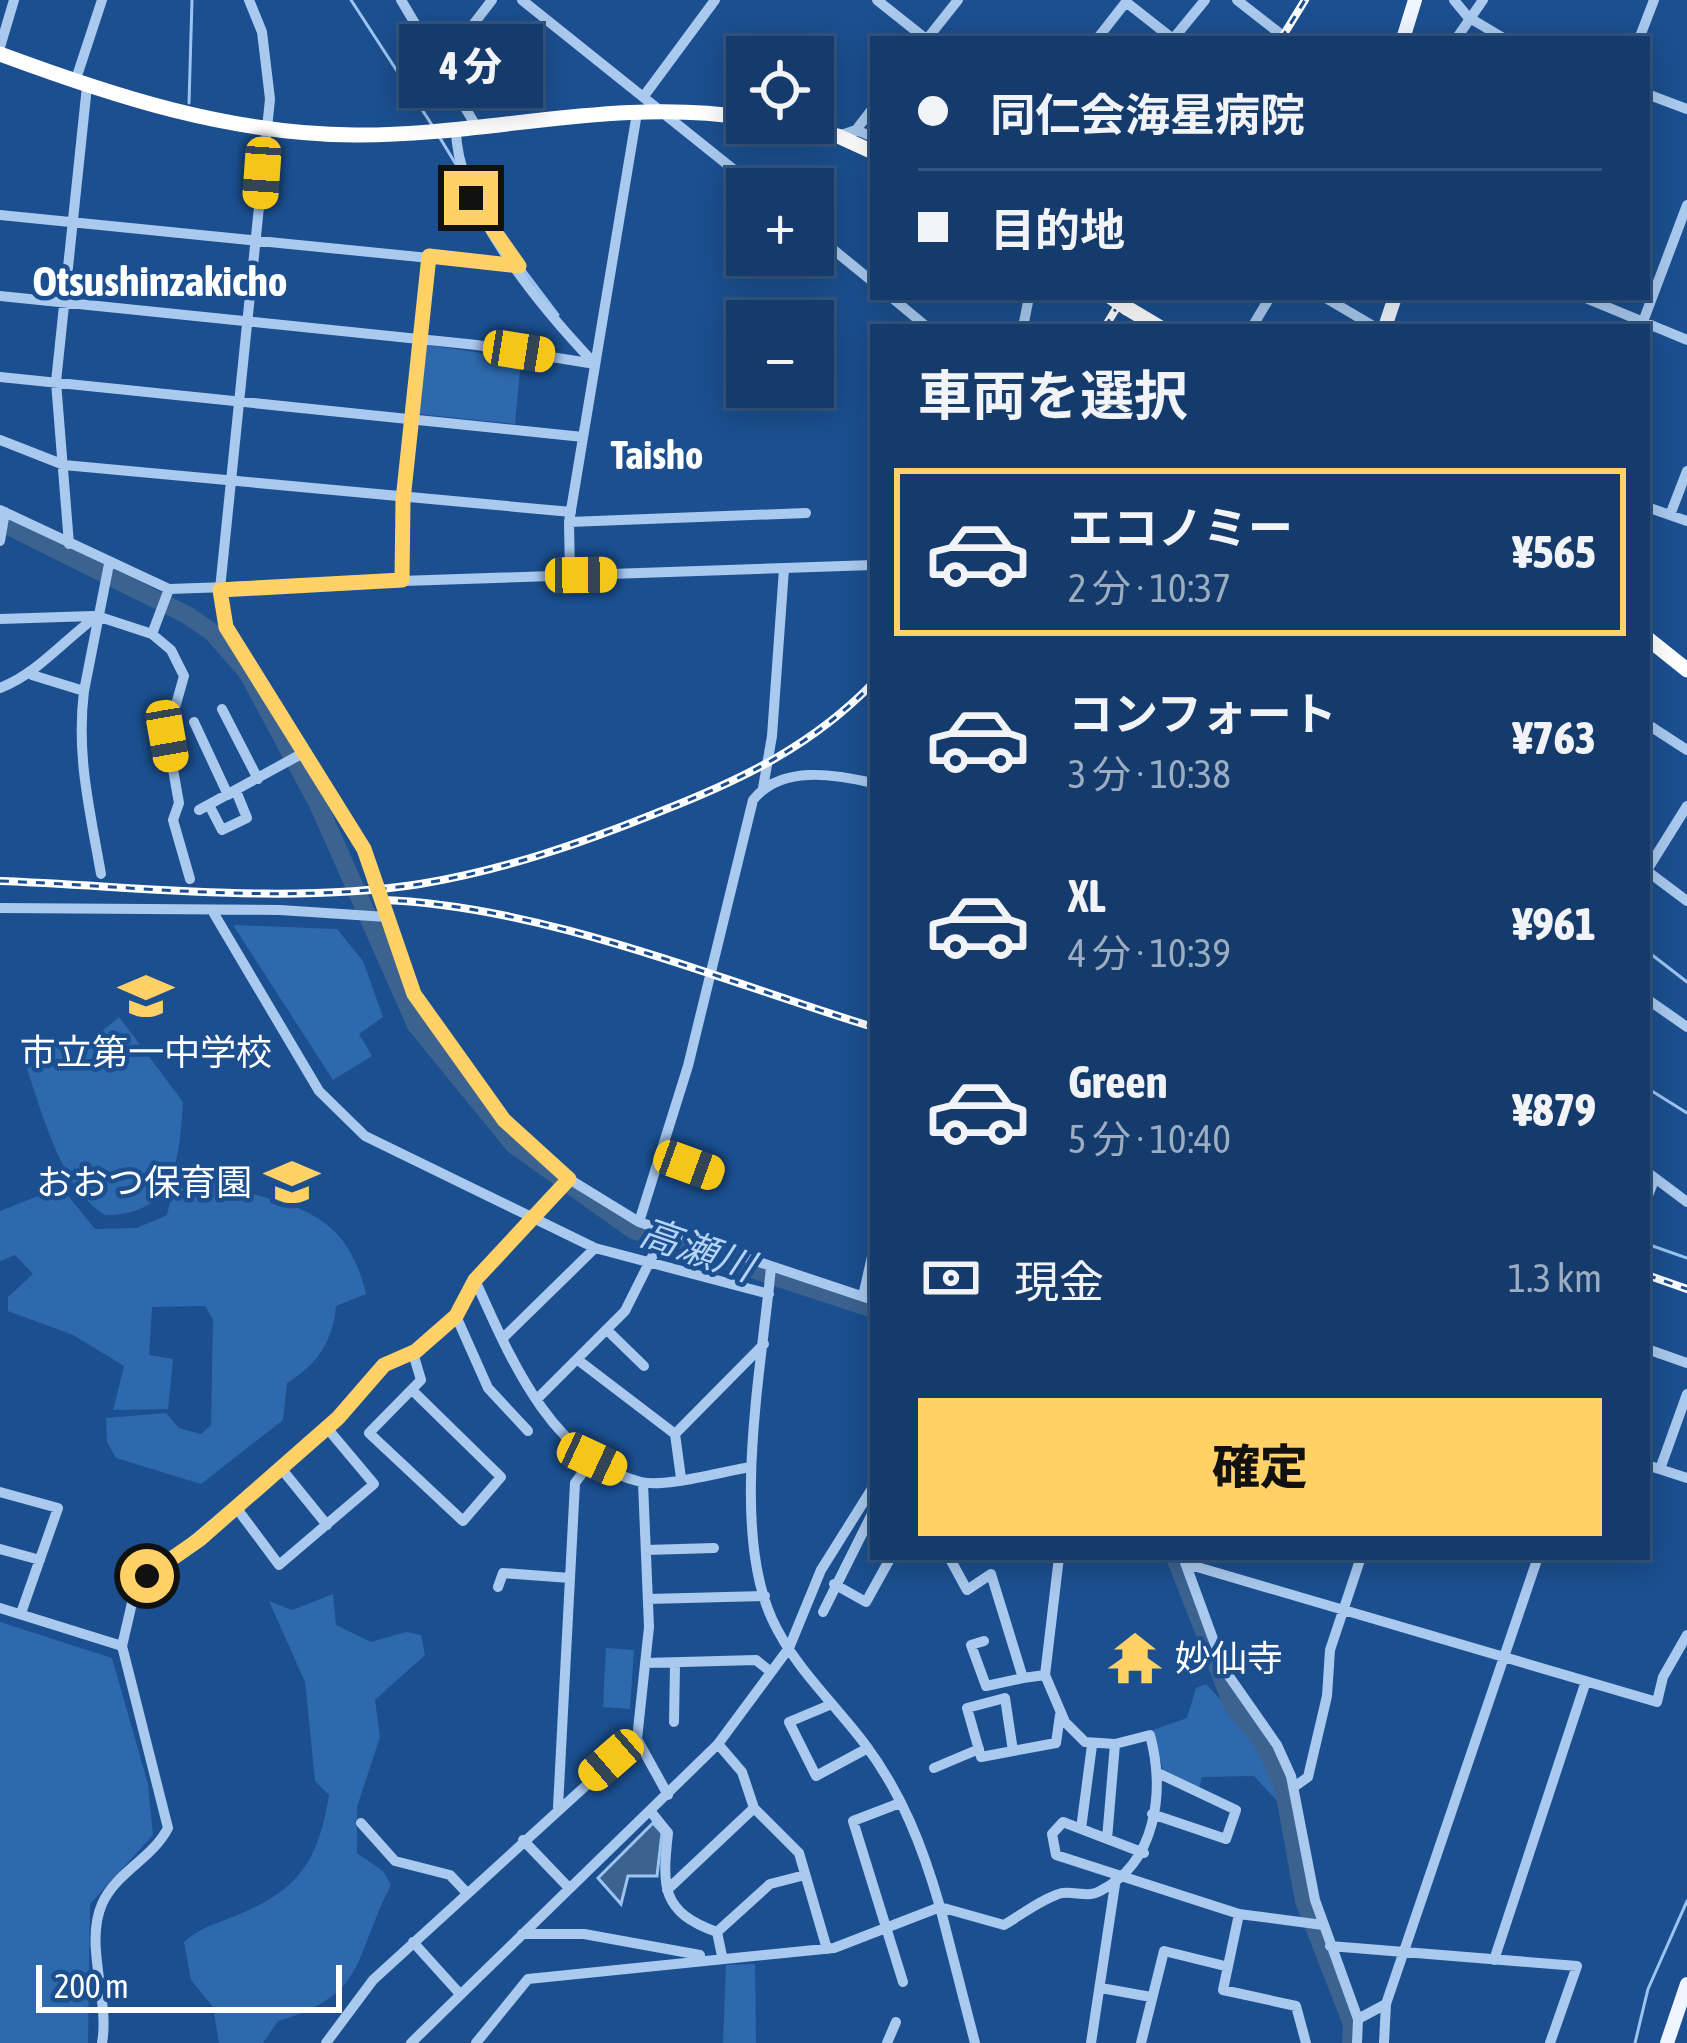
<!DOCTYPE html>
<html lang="ja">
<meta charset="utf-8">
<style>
:root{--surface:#143b6b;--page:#1d4271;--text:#f1f3f6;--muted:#9dadc1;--line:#33557e;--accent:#ffd166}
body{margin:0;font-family:"Asap Condensed","Noto Sans JP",sans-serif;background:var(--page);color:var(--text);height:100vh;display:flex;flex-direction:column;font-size:45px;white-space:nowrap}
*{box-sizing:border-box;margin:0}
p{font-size:39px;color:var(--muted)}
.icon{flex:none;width:66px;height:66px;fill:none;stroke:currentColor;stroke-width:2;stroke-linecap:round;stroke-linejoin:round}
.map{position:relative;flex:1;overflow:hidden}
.side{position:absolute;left:870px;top:324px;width:780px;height:1236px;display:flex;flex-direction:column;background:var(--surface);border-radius:0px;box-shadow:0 6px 30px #0003,0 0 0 3px var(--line)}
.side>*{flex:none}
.top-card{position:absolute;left:870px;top:36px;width:780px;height:264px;border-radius:0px;box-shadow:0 6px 30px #0003,0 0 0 3px var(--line);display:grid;align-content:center;height:264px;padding:0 48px;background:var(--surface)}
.tools{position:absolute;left:726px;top:36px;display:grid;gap:24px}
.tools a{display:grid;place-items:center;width:108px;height:108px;border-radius:0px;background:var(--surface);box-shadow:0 6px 30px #0003,0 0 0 3px var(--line);font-size:60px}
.scale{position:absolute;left:36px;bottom:30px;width:306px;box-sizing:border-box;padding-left:12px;border:6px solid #fff;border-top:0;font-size:33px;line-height:42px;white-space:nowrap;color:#fff;-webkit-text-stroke:9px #1b4f8f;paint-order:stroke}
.end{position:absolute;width:54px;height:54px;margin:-27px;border:15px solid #ffd166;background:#111;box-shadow:0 0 0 6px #111}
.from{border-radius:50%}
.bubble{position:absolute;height:84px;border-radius:0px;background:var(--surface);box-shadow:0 6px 30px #0003,0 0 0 3px var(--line);font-size:39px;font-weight:800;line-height:84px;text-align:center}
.car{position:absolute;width:36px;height:72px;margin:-36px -18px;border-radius:15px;box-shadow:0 0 9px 3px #0007;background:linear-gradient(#f5c518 24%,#345 0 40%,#f5c518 0 76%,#345 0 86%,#f5c518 0)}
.top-card b{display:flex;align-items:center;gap:42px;height:114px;font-size:45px}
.top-card b+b{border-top:3px solid var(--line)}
.top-card i{width:30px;height:30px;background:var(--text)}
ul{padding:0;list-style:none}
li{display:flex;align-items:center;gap:36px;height:168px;margin:0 24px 18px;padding:0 24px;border:6px solid transparent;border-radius:0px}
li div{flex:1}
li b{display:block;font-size:45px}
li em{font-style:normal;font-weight:800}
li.current{border-color:var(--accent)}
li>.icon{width:108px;height:108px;stroke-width:1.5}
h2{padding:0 48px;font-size:54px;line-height:144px}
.pay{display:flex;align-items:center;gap:30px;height:132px;padding:0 48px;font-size:45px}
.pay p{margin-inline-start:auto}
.cta{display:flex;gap:24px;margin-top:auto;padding:24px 48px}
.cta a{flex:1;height:138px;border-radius:0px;background:var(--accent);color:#111;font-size:48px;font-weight:800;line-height:138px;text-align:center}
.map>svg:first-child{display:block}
.green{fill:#2e69ad}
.water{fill:#3c6290;stroke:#9cc4f0;stroke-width:3}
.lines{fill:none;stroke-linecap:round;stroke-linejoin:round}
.stream{stroke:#9cc4f0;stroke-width:3}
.river{stroke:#3c6290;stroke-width:18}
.minor{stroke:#a9c9ee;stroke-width:10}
.major{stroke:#f0f6ff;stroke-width:14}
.highway{stroke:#fff;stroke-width:15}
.rail-casing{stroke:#fff;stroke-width:8}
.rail{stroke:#1b4f8f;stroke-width:3;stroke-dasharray:9;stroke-linecap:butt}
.highway-bridge{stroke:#fff;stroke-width:15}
.route{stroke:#ffd166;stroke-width:15}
.labels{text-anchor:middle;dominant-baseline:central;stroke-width:9;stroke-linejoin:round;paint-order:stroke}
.poi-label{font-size:36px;fill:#fff;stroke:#1b4f8f}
.neighbourhood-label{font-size:39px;font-weight:bold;fill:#fff;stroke:#1b4f8f}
.water-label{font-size:39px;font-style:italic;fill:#b5d3f5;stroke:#1b4f8f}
.quarter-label{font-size:42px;font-weight:bold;fill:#fff;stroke:#1b4f8f}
</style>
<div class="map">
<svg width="1687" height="2043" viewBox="0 0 1687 2043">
<rect width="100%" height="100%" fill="#1b4f8f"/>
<path class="green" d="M427,345L521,359L515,424L419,414Z
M233,925L337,929L363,961L383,1017L359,1034L372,1056L333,1080Z
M119,1017L183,1102C179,1161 176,1215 105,1215C57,1185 41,1104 21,1053L36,1047L43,1052L57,1042L72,1056Z
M193,1172C267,1210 342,1190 366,1294L336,1306C333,1341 317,1365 287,1383L283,1420L201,1484L116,1458L107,1442L106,1418L166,1413L179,1428L201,1434L211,1425L213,1319L205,1306L152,1307L149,1355L173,1359L168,1409L113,1410L124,1366L73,1335L8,1311V1297L33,1274L15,1255L0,1261V1211L61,1187L95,1229L137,1228L167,1215L172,1194Z
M333,1594L336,1625L371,1642L406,1632L421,1635L425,1655L375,1700L380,1737L357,1807V1853L383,1871L391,1885C353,1958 368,1995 278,2021L263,2043H219L213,2007L191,1980L184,1942C199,1928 215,1924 235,1916C299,1890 318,1862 329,1795L315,1781L305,1682L269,1601L292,1610Z
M0,1622L112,1658L148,1784L153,1835L90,1904L88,2043H0Z
M606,1648L634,1650L630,1709L603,1707Z
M1206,1684L1261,1743L1285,1798L1278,1802L1254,1776L1202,1777L1199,1788L1163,1770L1153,1730L1187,1718L1196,1688Z
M755,1964L756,2043H723L726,1965Z"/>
<path class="water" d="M653,1823L662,1833L657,1876H628L621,1904L598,1878Z"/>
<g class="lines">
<path class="stream" d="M351,0L432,125
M189,103L192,0
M440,138L457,166
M488,214L519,262
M524,270L558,315
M1647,951L1687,982
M1647,1088L1687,1113
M1647,1244L1687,1258
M1635,2043L1648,1989L1687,1901"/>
<path class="river" d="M0,522L187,615L212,632L247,672L318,804L416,1025L514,1145L633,1230L873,1309
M1175,1557L1232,1704L1262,1741L1283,1785L1304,1901L1352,2024L1351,2043"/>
<path class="minor" d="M249,0L262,32L270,99L220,589L226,627L364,849L414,993L504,1120L569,1179L639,1222L873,1300
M401,0L476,126
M522,0L758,189
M877,0L926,39
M1237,0L1278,32
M1454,0L1468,17L1505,39
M927,39L958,0
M1097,39L1126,2L1173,39
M1173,39L1205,0
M1456,39L1483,0
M1639,39L1654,0
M0,47L14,0
M431,51L472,26L492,0
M75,82L102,0
M1647,94L1687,109
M644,96L715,0
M456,129C456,206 541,307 593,362
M856,130L873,137
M838,136L856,130L873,108
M0,215L519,267
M813,233L873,282
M0,296L477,345L595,364
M891,297L927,327
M1324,297L1375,327
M1583,297L1687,340
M1023,327L1029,297
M1252,327L1270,297
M1641,327L1687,205
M0,377L583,437
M0,440L64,465L571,512
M1647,507L1687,521
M0,510L169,589L873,565
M1670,515L1687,471
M569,522L806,513
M0,541L5,512
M69,544L56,382L87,86
M570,575L569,522L637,113
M402,580L403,499L429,256
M0,619L93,616
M152,634L171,650L184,676L167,736L179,803L173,820L190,879
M32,675L84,691L109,564
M0,688C38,673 63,641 97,616L152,634L169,589
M84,691C76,756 90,811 101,874
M222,709L258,779
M194,722L228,795
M1647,724L1687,750
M763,788L772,736L784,569
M209,805L222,830L247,818L236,791
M199,810L305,752
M1647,870L1687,806
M1647,871L1687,901
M0,908L280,910L387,917
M213,912L319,1091L365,1136L595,1248L769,1294
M1647,999L1687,1027
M660,1155L717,1176
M1647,1172L1687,1202
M1647,1198L1655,1178
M639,1222L688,1066L753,800C781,765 834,774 873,783
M771,1267C762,1366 730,1527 772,1619C794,1667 833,1702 864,1743C902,1793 923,1848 940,1907L1004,1925C1021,1915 1043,1898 1062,1893C1075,1891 1088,1898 1100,1891C1157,1862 1165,1791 1150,1735L1115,1744L1085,1742L1065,1722L1045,1675L1023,1678L991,1574L967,1590L949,1557
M475,1280C509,1355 551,1460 641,1482C665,1488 724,1471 751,1467
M863,1296L873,1252
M456,1316L488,1388L528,1431
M607,1330L644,1366
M502,1339L595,1248
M1647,1349L1687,1363
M578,1360L675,1434L681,1478
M412,1390L501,1477L463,1521L369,1433L421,1380L413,1353
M538,1398L625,1311L664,1233
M675,1434L764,1344
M1647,1465L1687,1478
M280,1467L327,1525
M1660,1469L1687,1394
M643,1483L649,1627L637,1739L668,1795
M0,1492L58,1508L21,1613
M235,1506L279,1565L374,1484L327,1428
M0,1549L40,1560
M646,1550L714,1548
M1183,1557L1224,1669L1277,1745L1291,1776L1315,1900L1358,2019L1357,2043
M1187,1564L1657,1702L1663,1677L1687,1635
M834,1584L866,1602L891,1557
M498,1587L503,1573L570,1578
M648,1599L765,1596
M0,1608L122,1646
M823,1612L873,1512
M984,1641L971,1645L986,1686L1023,1678
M645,1663L756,1660L771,1672
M1045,1675L1059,1557
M832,1704L789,1722L816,1776L868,1748
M674,1722L675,1665
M718,1744L742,1772L754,1808L799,1853L827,1949
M1013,1751L981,1757L967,1708L1005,1698L1013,1751L1056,1743L1060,1715
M934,1768L979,1749
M1294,1787L1308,1777L1327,1696L1330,1650L1361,1557
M900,1803L853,1821L903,1982
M558,1807L575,1483L593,1459
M651,1812L668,1833C662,1887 661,1912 717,1932L722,1956
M1152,1814L1226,1839L1236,1810L1160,1774
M361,1823L395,1861L450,1875L467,1893
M1081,1829L1092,1745
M1107,1839L1115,1744
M523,1840L569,1888
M1144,1853L1063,1822L1052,1834L1056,1855L1239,1914L1323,1925
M667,1890L754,1808
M1239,1914L1223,1990L1296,2006L1306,2043
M717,1932L770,1884L805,1875
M522,1934H584L700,1955
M413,1942L460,1994
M1330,1946L1577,1966L1550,2043
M1494,1960L1586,1681
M1101,1988L1151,1997
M1358,2019L1386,2004
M102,2043C110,2000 84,1945 102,1904C116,1872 152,1859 168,1828L122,1646L135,1590L338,1418L384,1365L416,1351L456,1316L475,1280L569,1179
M326,2043L373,1980L637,1739
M411,2043L718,1744L789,1648L821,1570L873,1487
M476,2043L528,1979L834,1948L940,1907L975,2043
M887,2043L896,2022
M1091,2043L1116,1878
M1141,2043L1164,1951L1225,1966
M1384,2043L1386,2004L1538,1557"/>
<path class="major" d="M1403,39L1415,0
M1385,327L1395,297
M1667,2043L1687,1984"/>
<path class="highway" d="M0,54C116,97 230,134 355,135C485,136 617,97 747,118
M775,123L838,136L873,152
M1127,308L1159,327
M1647,638L1687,670"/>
<defs>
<path id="rail" d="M1281,39L1305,0
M1105,327L1123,297
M0,881C137,886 284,905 420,884C505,870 585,842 664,810C743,779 813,745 873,683
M380,900C538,904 722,981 873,1027
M1647,1275L1687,1289"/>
</defs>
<use href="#rail" class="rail-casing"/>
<use href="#rail" class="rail"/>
<path class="highway-bridge" d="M1111,297L1127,308"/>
</g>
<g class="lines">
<path class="route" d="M147,1576L200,1539L338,1418L384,1365L416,1351L456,1316L475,1280L569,1179L504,1120L414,994L364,849L226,627L220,590L402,580L403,500L429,256L519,266L471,198"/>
</g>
<defs>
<symbol id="school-bare" viewBox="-9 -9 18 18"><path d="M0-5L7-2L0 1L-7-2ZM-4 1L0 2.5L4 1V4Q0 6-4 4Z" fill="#ffd166" stroke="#1b4f8f" stroke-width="2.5" paint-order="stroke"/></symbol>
<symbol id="temple-bare" viewBox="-9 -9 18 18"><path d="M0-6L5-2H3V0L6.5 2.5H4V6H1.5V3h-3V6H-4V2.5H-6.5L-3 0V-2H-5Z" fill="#ffd166" stroke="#1b4f8f" stroke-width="2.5" paint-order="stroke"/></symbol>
</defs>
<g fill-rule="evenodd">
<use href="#school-bare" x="108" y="958" width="76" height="76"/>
<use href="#school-bare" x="254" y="1144" width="76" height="76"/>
<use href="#temple-bare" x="1097" y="1620" width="76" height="76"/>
</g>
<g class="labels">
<g class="poi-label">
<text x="146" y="1052">市立第一中学校</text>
<text x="252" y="1182" text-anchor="end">おおつ保育園</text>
<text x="1175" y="1658" text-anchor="start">妙仙寺</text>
</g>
<g class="neighbourhood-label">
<text x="657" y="455">Taisho</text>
</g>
<g class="water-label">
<text transform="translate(697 1249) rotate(19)">高瀬川</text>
</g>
<g class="quarter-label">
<text x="160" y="281">Otsushinzakicho</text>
</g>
</g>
</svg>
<div class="tools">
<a><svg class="icon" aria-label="locate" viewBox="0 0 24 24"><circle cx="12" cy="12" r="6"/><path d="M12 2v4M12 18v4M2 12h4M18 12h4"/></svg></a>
<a>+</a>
<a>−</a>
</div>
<div class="scale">200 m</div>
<i class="end from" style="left:147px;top:1576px"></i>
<i class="end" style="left:471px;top:198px"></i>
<div class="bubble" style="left:399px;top:24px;width:144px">4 分</div>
<i class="car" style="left:262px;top:173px;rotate:184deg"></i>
<i class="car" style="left:519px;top:351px;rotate:99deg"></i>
<i class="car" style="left:581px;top:575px;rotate:89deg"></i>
<i class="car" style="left:167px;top:736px;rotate:170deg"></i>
<i class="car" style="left:689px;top:1165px;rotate:110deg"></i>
<i class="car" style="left:592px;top:1459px;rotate:115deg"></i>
<i class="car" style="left:611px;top:1760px;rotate:229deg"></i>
<div class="top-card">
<b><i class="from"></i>同仁会海星病院</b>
<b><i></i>目的地</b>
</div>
<section class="side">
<h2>車両を選択</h2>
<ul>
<li class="current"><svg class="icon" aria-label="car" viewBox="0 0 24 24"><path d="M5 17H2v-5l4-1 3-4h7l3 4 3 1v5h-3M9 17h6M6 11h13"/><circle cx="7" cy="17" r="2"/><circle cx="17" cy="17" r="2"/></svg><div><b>エコノミー</b><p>2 分 · 10:37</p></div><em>¥565</em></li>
<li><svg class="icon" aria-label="car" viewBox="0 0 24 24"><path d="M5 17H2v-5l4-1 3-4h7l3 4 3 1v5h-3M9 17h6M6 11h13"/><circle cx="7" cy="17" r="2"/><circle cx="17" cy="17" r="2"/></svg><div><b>コンフォート</b><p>3 分 · 10:38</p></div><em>¥763</em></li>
<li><svg class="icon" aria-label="car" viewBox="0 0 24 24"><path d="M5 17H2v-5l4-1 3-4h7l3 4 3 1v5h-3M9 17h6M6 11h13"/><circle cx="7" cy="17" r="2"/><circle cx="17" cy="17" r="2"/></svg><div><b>XL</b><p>4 分 · 10:39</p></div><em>¥961</em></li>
<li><svg class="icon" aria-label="car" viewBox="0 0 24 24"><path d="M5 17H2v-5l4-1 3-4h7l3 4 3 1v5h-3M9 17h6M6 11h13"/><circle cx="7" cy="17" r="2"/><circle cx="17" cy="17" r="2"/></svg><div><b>Green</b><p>5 分 · 10:40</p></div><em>¥879</em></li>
</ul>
<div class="pay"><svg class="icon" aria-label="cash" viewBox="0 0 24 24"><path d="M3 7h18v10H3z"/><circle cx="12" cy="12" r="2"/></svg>現金<p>1.3 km</p></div>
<div class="cta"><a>確定</a></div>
</section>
</div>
